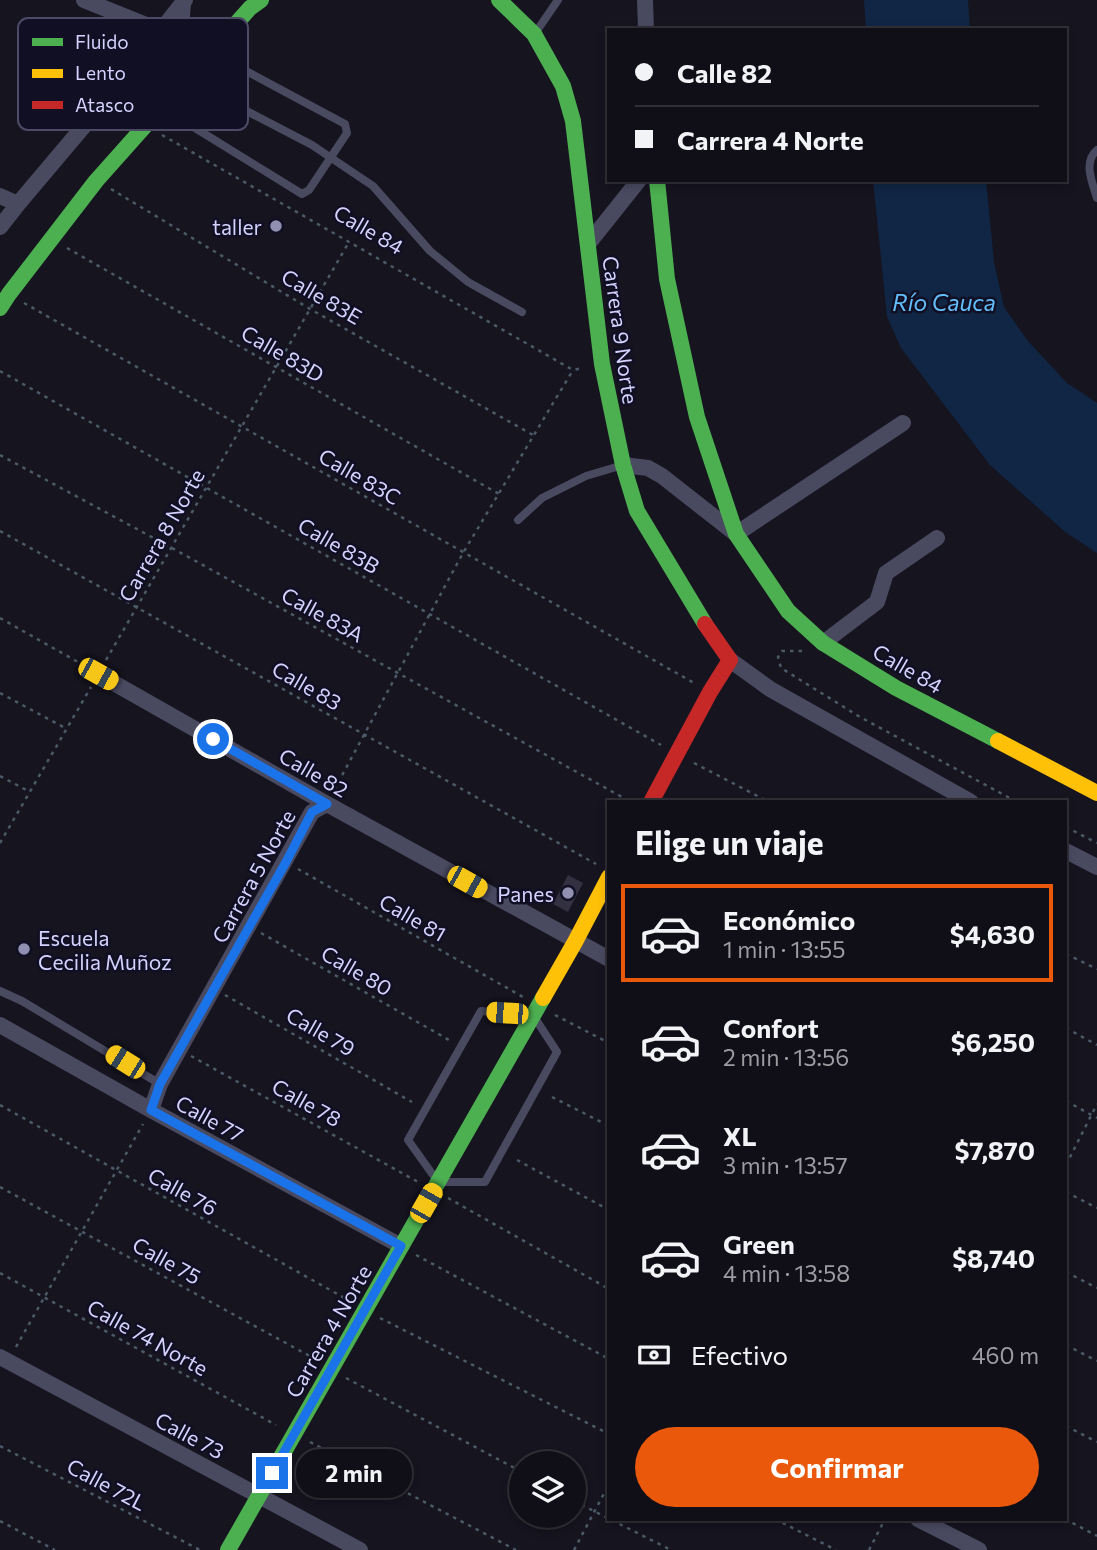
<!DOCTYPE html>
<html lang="es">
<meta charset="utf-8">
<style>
:root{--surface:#100f17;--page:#191820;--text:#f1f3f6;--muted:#9c9ca1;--line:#302f36;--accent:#ea580c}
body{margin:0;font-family:Commissioner,sans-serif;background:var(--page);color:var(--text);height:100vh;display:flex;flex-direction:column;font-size:26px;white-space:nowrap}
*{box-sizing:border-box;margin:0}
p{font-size:23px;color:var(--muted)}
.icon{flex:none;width:38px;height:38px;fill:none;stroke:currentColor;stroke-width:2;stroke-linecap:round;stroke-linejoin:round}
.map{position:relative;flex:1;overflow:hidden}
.details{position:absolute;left:607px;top:800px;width:460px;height:721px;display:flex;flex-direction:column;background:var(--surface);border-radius:0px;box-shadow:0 4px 10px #0003,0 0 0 2px var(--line)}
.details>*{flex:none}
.top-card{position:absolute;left:607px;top:28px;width:460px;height:154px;border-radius:0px;box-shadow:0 4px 10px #0003,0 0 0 2px var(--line);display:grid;align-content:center;height:154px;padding:0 28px;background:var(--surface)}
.controls{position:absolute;left:509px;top:1451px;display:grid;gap:14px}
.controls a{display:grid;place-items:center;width:77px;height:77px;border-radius:50%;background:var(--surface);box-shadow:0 4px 10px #0003,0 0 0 2px var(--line);font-size:35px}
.end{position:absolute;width:32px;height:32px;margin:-16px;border:9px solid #1a73e8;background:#fff;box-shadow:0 0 0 4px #fff}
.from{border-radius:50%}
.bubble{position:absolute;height:49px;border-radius:24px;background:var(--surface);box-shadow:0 4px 10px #0003,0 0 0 2px var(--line);font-size:23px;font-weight:700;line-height:49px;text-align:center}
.car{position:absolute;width:21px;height:42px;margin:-21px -10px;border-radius:9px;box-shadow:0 0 5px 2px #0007;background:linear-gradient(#f5c518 24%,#345 0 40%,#f5c518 0 76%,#345 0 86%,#f5c518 0)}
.top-card b{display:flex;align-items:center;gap:24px;height:66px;font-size:26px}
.top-card b+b{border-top:2px solid var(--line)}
.top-card i{width:18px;height:18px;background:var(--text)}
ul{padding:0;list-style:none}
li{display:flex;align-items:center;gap:21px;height:98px;margin:0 14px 10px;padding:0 14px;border:4px solid transparent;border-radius:0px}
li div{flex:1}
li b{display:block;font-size:26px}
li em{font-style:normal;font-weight:700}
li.active{border-color:var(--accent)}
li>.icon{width:63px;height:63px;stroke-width:1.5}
h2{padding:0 28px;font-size:32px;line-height:84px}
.pay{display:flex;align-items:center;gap:18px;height:77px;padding:0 28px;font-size:26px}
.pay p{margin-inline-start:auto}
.button{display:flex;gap:14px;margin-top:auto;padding:14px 28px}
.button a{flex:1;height:80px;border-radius:42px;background:var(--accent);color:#fff;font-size:28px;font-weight:700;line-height:80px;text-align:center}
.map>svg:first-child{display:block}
.water{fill:#102644}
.building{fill:#333141}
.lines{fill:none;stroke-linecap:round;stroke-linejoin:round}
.path{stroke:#4b5a66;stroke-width:2.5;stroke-dasharray:3.5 5;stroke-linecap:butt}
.lane{stroke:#494960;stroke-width:8}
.street{stroke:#494960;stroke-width:16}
.fast{stroke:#4caf50;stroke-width:16}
.slow{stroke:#ffc107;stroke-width:16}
.jam{stroke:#c62828;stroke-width:16}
.route{stroke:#1a73e8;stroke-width:9}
.poi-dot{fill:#9290b0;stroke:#110f24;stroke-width:2.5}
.labels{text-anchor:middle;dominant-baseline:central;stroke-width:5;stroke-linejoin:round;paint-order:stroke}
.poi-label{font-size:21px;fill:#d5d3fe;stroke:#110f24;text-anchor:end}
.street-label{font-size:21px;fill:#d5d3fe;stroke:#110f24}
.water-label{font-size:23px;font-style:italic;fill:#63befc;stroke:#110f24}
.key{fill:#110f24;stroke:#4c4a65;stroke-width:2}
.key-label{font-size:19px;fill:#d5d3fe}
</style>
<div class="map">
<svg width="1097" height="1550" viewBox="0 0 1097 1550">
<rect width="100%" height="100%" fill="#15141f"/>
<path class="water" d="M864,0H968L970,30H866Z
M873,180H986L994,262L1004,307L1027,340L1067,383L1097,403V553L1064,531L990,465L901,348L887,317Z"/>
<path class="building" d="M568,875L583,883L568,912L553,904Z"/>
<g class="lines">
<path class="path" d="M162,135L573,370L583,368
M111,189L310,309L533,435
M67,248L499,494
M24,303L694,683
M0,371L661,745
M0,455L172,548L631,802
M0,531L596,864
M0,618L85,666
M802,651H782L778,657L781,668L860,717L1017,802
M106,660L349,242
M0,693L67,729
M694,763L769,802
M0,776L30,792
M334,790L463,553L573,370
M1066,827L1097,843
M0,843L91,687
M298,869L523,997
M261,933L449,1040
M1066,954L1097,969
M225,995L412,1102
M555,1015L609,1043
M1066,1028L1097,1045
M191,1056L418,1182
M552,1097L609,1126
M1066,1101L1097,1118
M0,1105L348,1300
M517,1160L609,1210
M1066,1165L1097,1104
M0,1187L317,1360
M1066,1192L1097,1208
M448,1198L609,1289
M416,1255L609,1359
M1066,1272L1097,1288
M0,1273L276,1425
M380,1318L609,1434
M1066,1345L1097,1361
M16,1347L143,1124
M346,1378L522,1472
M1066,1426L1097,1442
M310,1442L516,1550
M0,1446L200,1550
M574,1501L671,1550
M775,1519L836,1550
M1065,1519L1097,1536
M0,1521L55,1550
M574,1550L609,1484
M869,1550L885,1519"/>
<path class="lane" d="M536,32L558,0
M214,51L222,58L206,95L187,123L302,194L309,190L347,133L345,124L222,58
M181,91L206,95L237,106L312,145L373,186L430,251L468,282L522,312
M163,108L187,123
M1097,150C1083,162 1092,182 1097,198
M518,520L542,498L586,476L623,465
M0,991L22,1001L160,1084
M481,1011L533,1015L557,1052L485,1182H438L408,1140Z"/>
<path class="street" d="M84,0L161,31
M645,0L646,30
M176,90L183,3
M0,196L18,204
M0,227L18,204L110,95L185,0
M588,244L639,180
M623,465L648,468L662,476L736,534L903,423
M823,643L877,602L886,573L937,538
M730,660L770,689L971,802
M98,674L327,804L609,959
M1066,851L1097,867
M0,1025L151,1110L401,1246
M151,1110L160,1084L312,812L327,804
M0,1357L360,1550
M918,1519L979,1550"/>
<path class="fast" d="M499,0L534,34L563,86L573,121L602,364L623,465L637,511L705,624
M657,180L667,279L697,417L736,534L788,611L823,643L896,688L998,741
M0,308L9,294L96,181L250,8L261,0
M228,1550L543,998"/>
<path class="slow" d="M998,741L1097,793
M543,998L575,942L609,877"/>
<path class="jam" d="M651,802L710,692L730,660L705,624"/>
</g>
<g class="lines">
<path class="route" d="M213,739L327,804L312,812L286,862L160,1084L151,1110L401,1246L272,1473"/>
</g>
<g class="poi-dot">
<circle cx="276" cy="226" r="7"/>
<circle cx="568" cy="893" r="7"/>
<circle cx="24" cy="949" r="7"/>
</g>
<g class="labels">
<g class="poi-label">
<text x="262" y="226">taller</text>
<text x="554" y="893">Panes</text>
<text x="38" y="937" text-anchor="start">Escuela<tspan x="38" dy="24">Cecilia Muñoz</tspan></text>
</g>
<g class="street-label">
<text transform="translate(369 229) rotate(30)">Calle 84</text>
<text transform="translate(322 296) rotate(30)">Calle 83E</text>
<text transform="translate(621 330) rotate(82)">Carrera 9 Norte</text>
<text transform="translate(283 353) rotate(30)">Calle 83D</text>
<text transform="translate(360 476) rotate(30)">Calle 83C</text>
<text transform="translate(161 535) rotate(-60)">Carrera 8 Norte</text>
<text transform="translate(339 545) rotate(30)">Calle 83B</text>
<text transform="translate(323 614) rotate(29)">Calle 83A</text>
<text transform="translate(908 668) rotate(30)">Calle 84</text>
<text transform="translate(307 685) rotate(30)">Calle 83</text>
<text transform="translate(314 772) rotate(30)">Calle 82</text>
<text transform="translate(253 876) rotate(-61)">Carrera 5 Norte</text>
<text transform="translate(413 917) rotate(30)">Calle 81</text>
<text transform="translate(357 970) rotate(30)">Calle 80</text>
<text transform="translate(321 1031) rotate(30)">Calle 79</text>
<text transform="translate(307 1102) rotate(29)">Calle 78</text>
<text transform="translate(210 1118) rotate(29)">Calle 77</text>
<text transform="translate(183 1191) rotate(29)">Calle 76</text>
<text transform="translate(167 1260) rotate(29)">Calle 75</text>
<text transform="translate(328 1331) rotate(-60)">Carrera 4 Norte</text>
<text transform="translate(148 1337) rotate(29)">Calle 74 Norte</text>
<text transform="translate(190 1435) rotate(28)">Calle 73</text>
<text transform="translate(107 1484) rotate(28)">Calle 72L</text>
</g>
<g class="water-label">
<text x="944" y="302">Río Cauca</text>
</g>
</g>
<rect x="18" y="18" width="230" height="112" rx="10" class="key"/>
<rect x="32" y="38" width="31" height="8" fill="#4caf50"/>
<rect x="32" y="69" width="31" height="9" fill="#ffc107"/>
<rect x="32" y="101" width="31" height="8" fill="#c62828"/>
<g class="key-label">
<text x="75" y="49">Fluido</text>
<text x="75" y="80">Lento</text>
<text x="75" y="112">Atasco</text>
</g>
</svg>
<div class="controls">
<a><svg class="icon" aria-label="layers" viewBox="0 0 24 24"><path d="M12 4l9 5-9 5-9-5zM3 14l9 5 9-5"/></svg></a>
</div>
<i class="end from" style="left:213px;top:739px"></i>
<i class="end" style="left:272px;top:1473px"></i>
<div class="bubble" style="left:296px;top:1449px;width:116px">2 min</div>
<i class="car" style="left:98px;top:674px;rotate:119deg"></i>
<i class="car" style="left:467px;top:882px;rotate:119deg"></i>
<i class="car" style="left:507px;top:1013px;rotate:274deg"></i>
<i class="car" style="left:125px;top:1062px;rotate:302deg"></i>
<i class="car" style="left:426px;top:1203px;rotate:30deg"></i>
<div class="top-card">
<b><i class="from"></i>Calle 82</b>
<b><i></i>Carrera 4 Norte</b>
</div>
<section class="details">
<h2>Elige un viaje</h2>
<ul>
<li class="active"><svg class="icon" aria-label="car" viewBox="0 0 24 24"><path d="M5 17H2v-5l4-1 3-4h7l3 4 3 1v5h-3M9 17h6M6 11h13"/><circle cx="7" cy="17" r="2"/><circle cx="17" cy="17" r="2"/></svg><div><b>Económico</b><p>1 min · 13:55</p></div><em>$4,630</em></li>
<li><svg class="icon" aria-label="car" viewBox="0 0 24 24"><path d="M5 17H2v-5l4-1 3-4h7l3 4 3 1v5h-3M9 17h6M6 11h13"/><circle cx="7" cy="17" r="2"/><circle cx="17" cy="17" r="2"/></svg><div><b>Confort</b><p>2 min · 13:56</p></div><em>$6,250</em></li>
<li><svg class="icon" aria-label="car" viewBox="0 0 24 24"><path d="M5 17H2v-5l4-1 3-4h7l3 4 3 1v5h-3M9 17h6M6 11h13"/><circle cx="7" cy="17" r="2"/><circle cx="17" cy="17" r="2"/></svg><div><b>XL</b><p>3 min · 13:57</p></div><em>$7,870</em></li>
<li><svg class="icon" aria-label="car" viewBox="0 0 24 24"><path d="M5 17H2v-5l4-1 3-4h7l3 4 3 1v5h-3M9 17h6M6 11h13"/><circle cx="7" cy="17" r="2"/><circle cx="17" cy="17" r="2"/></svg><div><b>Green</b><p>4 min · 13:58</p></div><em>$8,740</em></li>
</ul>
<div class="pay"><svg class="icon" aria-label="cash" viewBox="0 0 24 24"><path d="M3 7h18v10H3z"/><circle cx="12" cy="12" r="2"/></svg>Efectivo<p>460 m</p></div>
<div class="button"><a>Confirmar</a></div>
</section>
</div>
